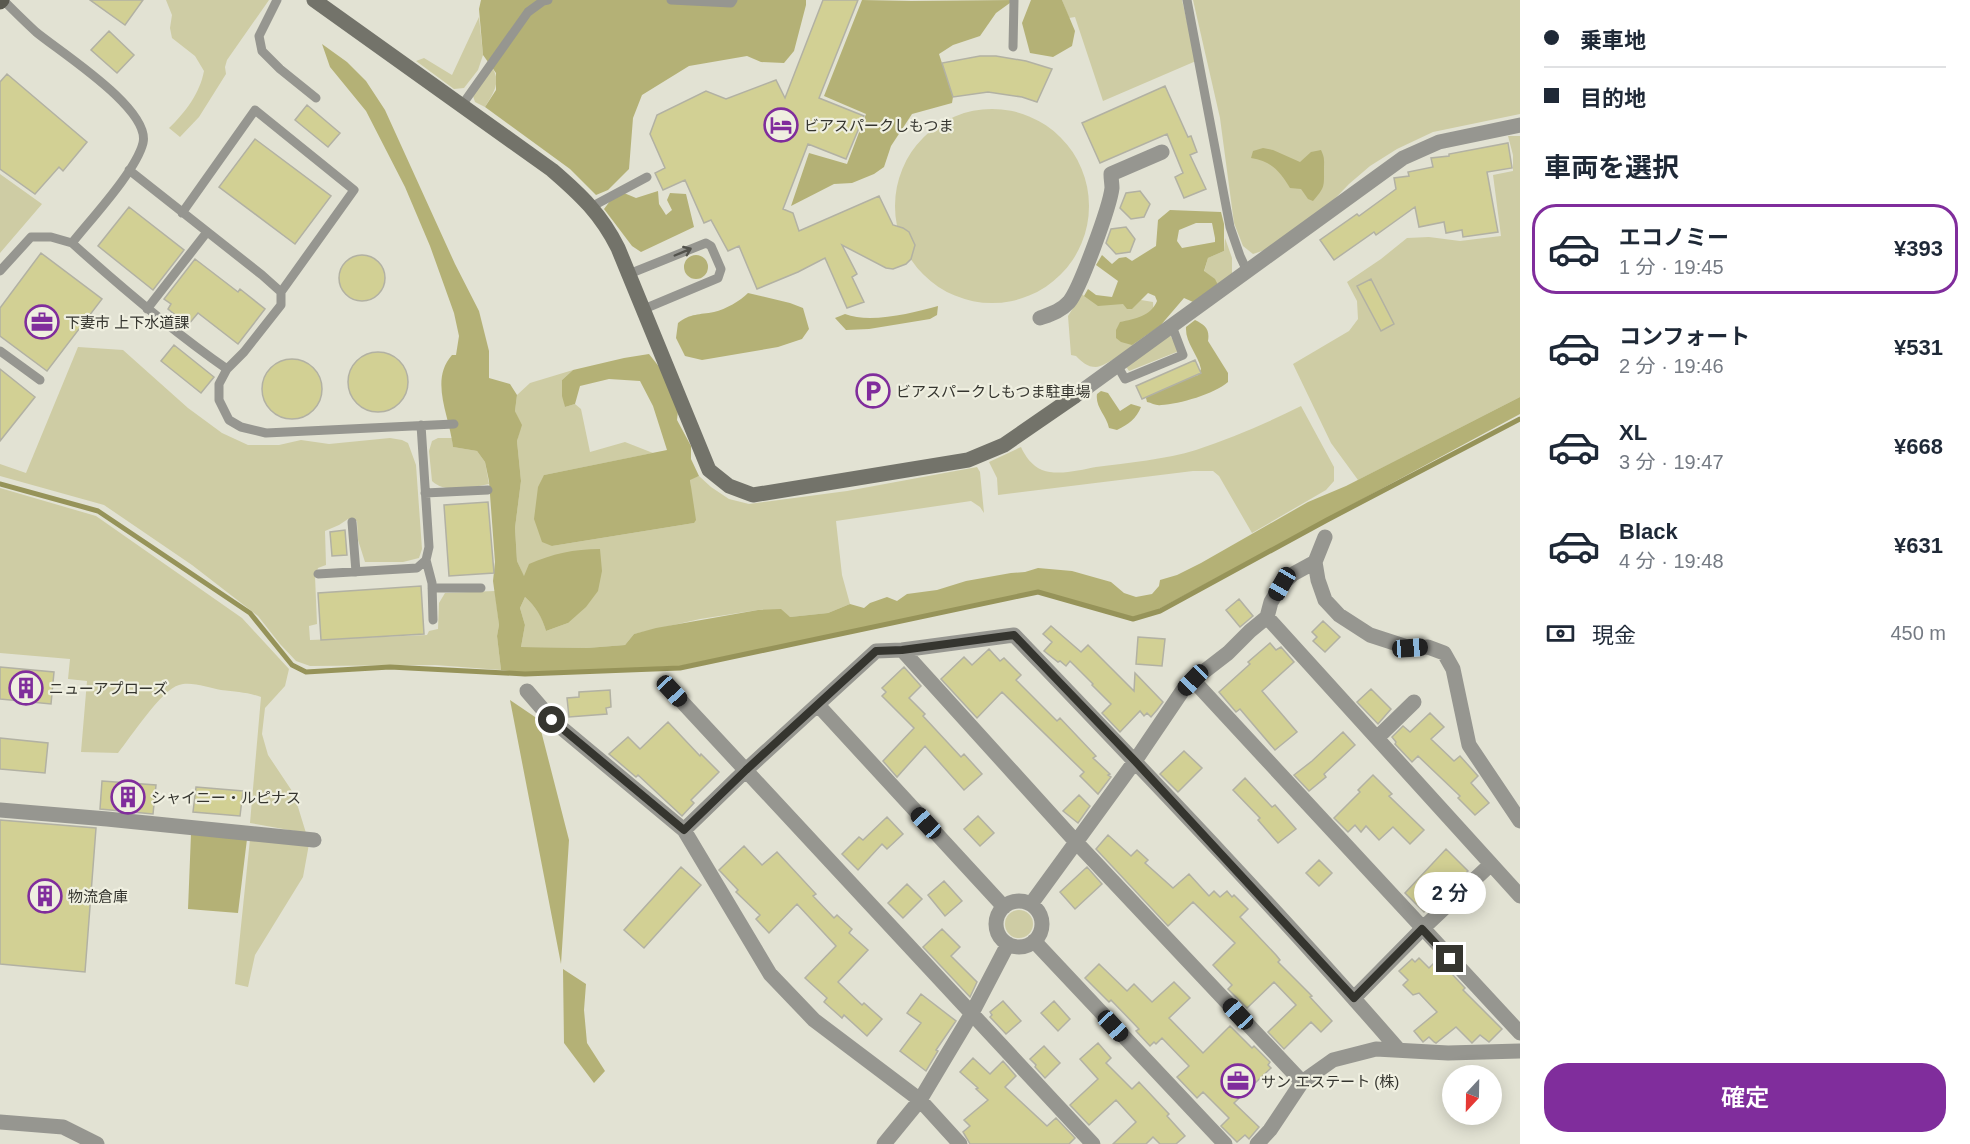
<!DOCTYPE html>
<html lang="ja">
<meta charset="utf-8">
<style>
:root{--surface:#fff;--page:#f6f6f7;--text:#1f2937;--muted:#747a83;--line:#e0e1e3;--accent:#802d9c}
body{margin:0;font-family:Arial,"Noto Sans JP",sans-serif;background:var(--page);color:var(--text);height:100vh;display:flex;flex-direction:column;font-size:22px;white-space:nowrap}
*{box-sizing:border-box;margin:0}
p{font-size:20px;color:var(--muted)}
.icon{flex:none;width:33px;height:33px;fill:none;stroke:currentColor;stroke-width:2;stroke-linecap:round;stroke-linejoin:round}
.map{position:relative;flex:1;overflow:hidden}
.side{display:flex;flex-direction:column;background:var(--surface);width:450px}
.side>*{flex:none}
.banner{display:grid;align-content:center;height:132px;padding:0 24px;background:var(--surface)}
.needle{width:39px;rotate:202deg}
.fabs{position:absolute;left:1442px;top:1065px;display:grid;gap:12px}
.fabs a{display:grid;place-items:center;width:60px;height:60px;border-radius:50%;background:var(--surface);box-shadow:0 3px 15px #0003;font-size:30px}
.end{position:absolute;width:27px;height:27px;margin:-14px;border:8px solid #35352f;background:#fff;box-shadow:0 0 0 3px #fff}
.from{border-radius:50%}
.bubble{position:absolute;height:42px;border-radius:21px;background:var(--surface);box-shadow:0 3px 15px #0003;font-size:20px;font-weight:600;line-height:42px;text-align:center}
.car{position:absolute;width:18px;height:36px;margin:-18px -9px;border-radius:8px;box-shadow:0 0 4px 2px #0007;background:linear-gradient(#222 24%,#8ab4d8 0 40%,#222 0 76%,#8ab4d8 0 86%,#222 0)}
.banner b{display:flex;align-items:center;gap:21px;height:57px;font-size:22px}
.banner b+b{border-top:2px solid var(--line)}
.banner i{width:15px;height:15px;background:var(--text)}
ul{padding:0;list-style:none}
li{display:flex;align-items:center;gap:18px;height:90px;margin:0 12px 9px;padding:0 12px;border:3px solid transparent;border-radius:24px}
li div{flex:1}
li b{display:block;font-size:22px}
li em{font-style:normal;font-weight:600}
li.active{border-color:var(--accent)}
li>.icon{width:54px;height:54px;stroke-width:1.5}
h2{padding:0 24px;font-size:27px;line-height:72px}
.pay{display:flex;align-items:center;gap:15px;height:66px;padding:0 24px;font-size:22px}
.pay p{margin-inline-start:auto}
.button{display:flex;gap:12px;margin-top:auto;padding:12px 24px}
.button a{flex:1;height:69px;border-radius:24px;background:var(--accent);color:#fff;font-size:24px;font-weight:600;line-height:69px;text-align:center}
main{display:flex;flex:1;min-height:0}
.map>svg:first-child{display:block}
.green{fill:#cecca4}
.forest{fill:#b4b176;fill-rule:evenodd}
.lines{fill:none;stroke-linecap:round;stroke-linejoin:round}
.stream{stroke:#969359;stroke-width:5}
.building{fill:#d2d094;stroke:#b2b1a3;stroke-width:1.5}
.lane{stroke:#969690;stroke-width:9}
.street{stroke:#969690;stroke-width:15}
.secondary{stroke:#73736a;stroke-width:15}
.primary{stroke:#5a594f;stroke-width:15}
.oneway{stroke:#52524c}
.route{stroke:#35352f;stroke-width:8}
.labels{text-anchor:middle;dominant-baseline:central;stroke-width:4.5;stroke-linejoin:round;paint-order:stroke}
.poi-label{font-size:15px;fill:#35352f;stroke:#efefe0;text-anchor:start}
</style>
<main>
<div class="map">
<svg width="1520" height="1144" viewBox="0 0 1520 1144">
<rect width="100%" height="100%" fill="#e2e2d3"/>
<path class="green" d="M166,0H269L227,60L225,67L226,74L199,117L180,137L169,128C185,113 200,93 204,71L195,56L172,38L170,28L172,15Z
M1062,0H1182L1196,61L1103,101L1075,17L1069,18Z
M1193,0H1520V114L1433,132L1397,149L1370,166L1349,184L1321,213L1265,250L1253,254L1243,246L1234,223L1220,118Z
M479,17L483,55L478,70L464,88L454,89L416,61L424,58L452,75Z
M492,68C502,81 493,94 485,107L475,102L473,96Z
M895 206a97 97 0 1 1 194 0a97 97 0 1 1-194 0Z
M1508,136H1520V397L1358,480L1331,443L1293,364L1349,331L1358,319L1357,301L1347,282L1381,259L1407,238L1429,237L1460,241L1501,236L1493,175L1513,171V155Z
M0,174L42,204L0,253Z
M1225,238L1232,258V275L1207,290L1204,272L1208,258L1224,251Z
M1082,294L1084,296L1141,300L1153,302C1154,311 1151,326 1146,334C1141,342 1105,367 1096,367C1087,367 1082,362 1076,356L1071,355L1068,316Z
M1170,335L1179,351L1129,371L1125,365Z
M78,347L123,350L188,408L222,433L248,445H279L301,440L329,444L390,438L402,440L408,443L416,465L422,549L419,558L403,562H365L358,540L357,521L348,519L339,525L325,531L326,565L318,568L315,576L317,624L309,626L310,640L427,635L429,631L438,629L439,603L445,593L495,591L499,625L497,636L501,670L435,665L310,666L296,661L280,644L258,616L192,565L104,505L0,476V464L26,473Z
M573,370L562,380L565,407L575,404L581,409L590,452L625,442L653,453L544,475L552,546L694,523L690,479L699,476L711,487L729,499L749,504L847,491L977,467L980,472L984,513L980,507L971,501L836,521L842,575L850,604L828,613L790,617L758,610L700,619L634,634L625,645L587,648L521,647L525,625L520,608L525,597C536,607 542,616 546,631L568,623L524,577L517,561L515,528L521,481L517,441L521,425L515,411L517,395L530,383Z
M1301,406L1334,467V481L1326,490L1252,533L1219,476L1213,471H1193L998,495L997,478L989,462L1021,447C1025,456 1032,466 1042,470C1058,476 1080,470 1096,467C1127,463 1167,459 1196,450C1232,438 1267,423 1301,406Z
M438,438H452L453,447L477,451L485,462L489,484C472,487 445,494 432,481L429,451L432,441Z
M0,488L96,516L242,618L289,669L285,686L265,708L262,734L268,755L294,794L306,833L250,823L261,697C247,692 236,692 221,690C209,688 191,681 179,685C162,689 130,738 118,753L81,752L87,681L68,679L70,659L0,653Z
M250,839L309,844L303,877L255,955L248,987L235,984Z
M1005 924a14 14 0 1 1 28 0a14 14 0 1 1-28 0Z"/>
<path class="forest" d="M481,0H806V5L794,51L784,63L761,62L747,56L689,66L642,95L633,118L629,169L608,190L596,195L570,169L485,107L496,90V73L483,55L479,9Z
M862,0L912,1L1014,0L996,13L980,36L953,45L939,54L953,97L952,103L912,114L891,146L884,167L874,174L852,183L834,184L791,206L809,153L847,164L866,114L824,96Z
M1031,0H1062L1075,31L1072,46L1053,57L1030,53L1022,23Z
M322,44L347,62L366,81L385,110L455,264L479,311L489,351V378L510,384L517,395L515,411L522,425L517,441L521,481L515,528L517,561L524,576L529,564C552,554 574,549 600,549L602,571L598,591L586,607L568,623L546,631C542,617 536,607 525,597L520,608L525,625L521,647L587,648L625,645L634,634L656,628L758,610L781,609L790,617L828,613L850,604L864,608L870,603L887,597L897,601L907,594L937,590L966,581L1011,573L1025,572L1038,568L1072,571L1111,582L1124,593L1136,597L1152,594L1159,586L1160,580L1177,575L1201,563L1308,502L1346,486L1520,397V414L1157,610L1133,617L1039,591L680,666L525,673L501,670L497,636L499,625L493,581L495,562L489,481L485,462L477,451L453,447C450,416 429,381 452,355H456L459,336L454,313L430,246L405,187L366,111L330,67Z
M1263,148L1273,150L1300,162L1311,152L1321,150C1325,158 1324,161 1324,169C1324,187 1325,187 1313,201L1308,199L1301,189L1290,188C1280,171 1271,161 1251,158L1253,151Z
M658,191L659,204L666,215L672,210L667,200L670,193L686,194L694,227L641,252L632,246L604,209L610,201L624,193L636,198Z
M1170,210L1221,212L1224,224V251L1208,258L1204,271L1215,279L1218,285L1193,302L1184,298L1160,326L1132,345L1121,342L1116,338V330L1120,322C1135,319 1151,316 1157,301L1155,296L1148,293L1132,309H1127L1123,304L1098,306L1084,296L1088,289L1096,295L1112,297L1118,281L1096,265L1102,255L1112,264L1119,258L1126,257L1132,261L1156,246L1158,220ZM1196,223H1212L1215,238V242L1182,248L1177,241L1179,230Z
M684 267a12 12 0 1 1 24 0a12 12 0 1 1-24 0Z
M748,293L790,303L803,308L809,329L802,339L778,347L702,360L685,356L676,338L678,323C691,313 699,315 714,312C726,309 740,301 748,293Z
M938,306L937,315L930,319L869,329L846,330L835,318L845,314C870,324 912,313 938,306Z
M1195,320C1205,325 1210,329 1208,341L1228,373V382C1214,394 1180,404 1161,405C1156,406 1152,403 1147,402L1146,398L1149,393L1198,375L1201,369C1198,354 1185,343 1186,327Z
M649,354L660,368L678,411L677,420L691,446V459L699,476L690,480L696,520L694,523L552,546L542,542L534,519L538,487L544,475L667,450L653,406L640,381L609,379L580,386L575,404L565,407L562,396V380L573,370L624,358Z
M1101,391L1108,393L1120,411L1131,404L1141,407C1136,419 1129,424 1117,430L1109,428C1106,415 1095,407 1097,394Z
M510,700L538,719L569,840L561,964Z
M191,834L247,839L238,913L188,909Z
M563,969L586,984L584,1010L587,1043L605,1071L594,1083L564,1043Z"/>
<g class="lines">
<path class="stream" d="M0,484L98,511L250,613L292,665L306,672L390,667L525,674L680,668L1038,592L1133,619L1160,611L1327,520L1520,419"/>
</g>
<path class="building" d="M90,0H143L125,25Z
M823,0H858L819,98L864,116L846,159L808,144L783,209L793,213L799,231L879,196L893,225L903,228L909,232L915,245L911,259L906,264L893,269L886,268L842,245L857,274L852,277L864,302L847,308L825,258L798,272L757,289L739,246L728,251L711,220L704,223L685,180L663,190L655,173L665,168L650,134L657,115L706,91L726,99L776,80L785,98Z
M109,31L134,55L117,73L91,50Z
M980,56H996L1026,61L1052,69L1037,102L1022,97L988,92L953,97L942,63Z
M7,74L87,142L63,171L59,167L35,194L0,169V82Z
M1165,86L1188,137L1191,136L1197,152L1190,155L1206,189L1184,198L1175,177L1183,173L1167,134L1100,163L1082,123Z
M307,105L340,133L328,147L295,120Z
M255,139L331,196L295,244L219,187Z
M1508,143L1512,168L1487,172L1498,232L1463,237L1462,230L1446,233L1444,222L1419,227L1415,207L1376,235L1374,232L1334,260L1320,240L1357,214L1359,216L1396,189L1394,178L1409,176L1408,172L1433,167L1431,158L1449,156V154Z
M1140,191L1150,204L1144,217L1131,219L1120,208L1126,193Z
M129,207L184,250L153,290L98,246Z
M1126,227L1135,239L1130,252L1116,254L1106,243L1111,229Z
M41,253L102,299L47,371L0,336V308Z
M339 278a23 23 0 1 1 46 0a23 23 0 1 1-46 0Z
M195,259L238,292L240,289L265,309L238,344L198,313L188,325L168,309L171,304L164,299Z
M1371,279L1394,324L1381,331L1357,286Z
M174,345L214,377L201,393L161,361Z
M348 382a30 30 0 1 1 60 0a30 30 0 1 1-60 0Z
M262 389a30 30 0 1 1 60 0a30 30 0 1 1-60 0Z
M1195,360L1201,373L1142,399L1136,386Z
M0,369L35,397L0,441Z
M488,502L494,573L449,576L444,505Z
M345,530L347,555L332,556L330,532Z
M421,586L424,634L321,640L318,593Z
M1239,599L1253,616L1240,627L1226,610Z
M1323,621L1340,637L1325,652L1313,641L1317,637L1312,632Z
M1051,626L1081,652L1088,645L1134,691L1135,673L1163,702L1157,710L1151,717L1147,713L1144,716L1140,711L1120,732L1102,713L1111,704L1092,685L1093,684L1070,661L1066,666L1060,661L1058,662L1044,651L1052,642L1043,634Z
M1138,637L1165,639L1162,666L1136,664Z
M1270,643L1276,650L1281,647L1294,662L1262,691L1297,732L1275,750L1240,709L1236,712L1219,692L1250,664L1248,662Z
M989,649L1000,661L1004,658L1021,675L1016,680L1057,721L1060,718L1096,756L1093,758L1110,774L1108,775L1111,777L1098,794L1080,776L1084,772L1002,692L977,718L941,679L964,657L972,665Z
M0,667L54,672L51,704L0,699Z
M904,667L921,686L909,698L925,714L923,716L961,757L964,754L982,774L964,790L925,746L897,777L883,761L914,728L882,696L886,692L882,688Z
M1371,689L1391,709L1378,724L1357,702Z
M610,690L611,707L606,708L607,714L569,717L567,698L579,697V692Z
M1430,713L1444,727L1431,739L1454,761L1460,756L1478,776L1471,783L1489,803L1475,815L1458,798L1460,796L1418,756L1412,762L1395,744L1396,742L1392,737L1403,726L1410,732Z
M668,722L700,756L701,754L719,772L691,800L694,803L682,816L638,775L636,777L609,754L628,737L640,749Z
M1343,732L1355,745L1324,774L1326,777L1309,791L1294,775L1312,761Z
M0,738L48,743L45,773L0,769Z
M1184,751L1202,768L1178,792L1160,774Z
M1373,775L1392,794L1389,796L1424,830L1410,844L1393,827L1379,840L1366,826L1361,832L1355,825L1348,832L1334,818L1360,792L1358,790Z
M1245,778L1272,807L1275,805L1296,829L1278,843L1258,820L1260,818L1233,790Z
M102,781L156,785L153,814L100,809Z
M196,787L243,791L240,816L193,812Z
M1079,795L1090,806L1078,823L1063,811Z
M978,816L994,833L980,846L964,829Z
M887,817L903,834L887,849L882,844L858,870L842,854L859,837L863,840Z
M0,820L96,828L85,972L0,964Z
M1108,835L1131,856L1137,850L1148,860L1145,863L1173,888L1189,874L1209,896L1214,891L1220,897L1227,891L1232,897L1234,895L1248,909L1240,917L1276,955L1280,960L1278,962L1312,996L1310,997L1332,1021L1321,1032L1311,1022L1284,1049L1268,1032L1296,1005L1274,982L1247,1008L1228,989L1232,985L1213,965L1235,943L1193,902L1168,926L1096,849Z
M744,846L762,865L777,852L816,894L813,896L834,918L837,915L852,929L849,933L868,950L838,982L862,1005L864,1003L882,1019L867,1036L844,1015L842,1018L824,1002L827,998L805,978L836,946L797,904L769,933L756,919L760,915L736,892L738,890L720,871L719,870Z
M1446,849L1468,871L1424,912L1405,893Z
M1319,860L1332,873L1319,886L1306,873Z
M681,867L701,885L644,948L624,930Z
M1087,867L1102,884L1075,909L1060,892Z
M944,881L962,901L945,916L928,895Z
M907,884L922,899L903,918L888,903Z
M942,929L960,947L951,956L977,982L970,997L923,947Z
M1419,958L1429,968L1438,959L1465,988L1463,990L1502,1029L1489,1042L1480,1035L1472,1043L1456,1027L1436,1043L1434,1042L1429,1037L1423,1042L1414,1031L1437,1012L1419,993L1413,995L1403,985L1408,980L1399,971L1412,959L1415,962Z
M1099,964L1127,991L1134,984L1152,1002L1174,982L1190,998L1169,1018L1203,1053L1230,1026L1252,1048L1254,1046L1270,1062L1268,1065L1271,1068L1234,1103L1259,1127L1249,1139L1245,1135L1237,1142L1221,1126L1229,1118L1203,1092L1197,1098L1177,1077L1189,1066L1162,1038L1156,1044L1154,1042L1150,1046L1136,1031L1139,1029L1111,1000L1109,1002L1085,978Z
M921,994L956,1021L936,1050L938,1051L926,1071L900,1051L921,1023L907,1013Z
M1003,1001L1021,1021L1006,1034L990,1017L992,1015L990,1012Z
M1054,1001L1070,1019L1058,1031L1041,1013Z
M1098,1043L1111,1058L1106,1063L1132,1089L1139,1082L1169,1114L1167,1116L1185,1136L1176,1144H1160L1153,1137L1146,1144H1113L1136,1122L1116,1100L1089,1125L1070,1105L1098,1079L1080,1059Z
M1044,1046L1060,1063L1045,1078L1035,1067L1036,1065L1030,1059Z
M973,1058L990,1074L1003,1061L1016,1076L1005,1087L1047,1126L1056,1118L1075,1138L1069,1144H970L963,1132L970,1126L964,1120L988,1100L976,1089L978,1088L960,1072Z"/>
<g class="lines">
<path class="lane" d="M277,0L259,36L262,51L280,69L316,98
M671,0L731,3L733,0
M1187,0L1230,227L1240,256L1247,271
M1013,47L1014,0
M462,105L528,12L543,1L548,0
M591,207L647,177
M182,213L255,110L354,190L281,292
M72,243C122,288 172,331 227,369L244,352L281,305V292L262,275L129,170
M0,271L31,237H51L72,243C91,219 136,171 143,143C151,109 60,52 36,32C25,22 14,11 3,0
M629,274L706,243L711,246L721,269L718,278L644,309
M147,309L207,232
M0,351L40,380
M1117,365L1125,379L1183,355L1172,326
M227,369L219,384V400L229,420L241,427L266,433L454,424
M425,493L488,490
M352,522L356,572
M426,560L432,583L433,620
M318,574L417,568L426,560L429,547L421,425
M432,588H481"/>
<path class="street" d="M1040,318C1051,314 1061,311 1069,302C1080,289 1110,206 1112,188C1112,184 1111,179 1111,174L1162,152
M1075,396L1403,158L1439,142L1520,125
M1325,537L1315,562L1318,580L1325,600L1339,615L1370,635L1410,648L1428,647L1444,653L1453,669L1469,745L1520,821
M1267,617L1520,896
M902,650L1076,842L1302,1082
M1193,680L1520,1033
M527,691L552,720L684,830L770,974L814,1020L920,1100L960,1144
M672,691L1093,1144
M818,705L1004,907
M1377,738L1414,702
M0,810L107,819L314,840
M684,830L746,770L876,651L902,650L1014,635C1144,771 1275,907 1398,1049
M996 924a23 23 0 1 1 46 0a23 23 0 1 1-46 0Z
M1031,904L1135,761L1183,690L1193,680L1228,653L1250,631L1267,617L1271,602L1282,584L1293,574L1315,562
M1034,941L1225,1144
M1354,998L1422,929L1491,864
M0,1122L63,1127L97,1144
M884,1144L920,1100L972,1013L1008,944
M1257,1144L1270,1130L1302,1082L1333,1060L1376,1049L1448,1053L1520,1051"/>
<path class="secondary" d="M314,0L552,170C581,195 601,214 618,248L709,470L729,486L753,495L968,460L1004,445L1075,396"/>
<path class="primary" d="M0,2L2,0"/>
</g>
<defs><path id="oneway-shaft" d="M-6 0H5M1.5-3L5.5 0L1.5 3" fill="none" stroke-width="1.6" stroke-linecap="round" stroke-linejoin="round" transform="scale(1.5)"/></defs>
<use class="oneway" href="#oneway-shaft" transform="translate(683 252) rotate(-23)"/>
<g class="lines">
<path class="route" d="M552,720L684,830L746,770L876,651L902,650L1014,635L1135,761L1354,998L1422,929L1450,959"/>
</g>
<defs>
<symbol id="hotel-ring" viewBox="-11 -11 22 22"><circle r="9.5" fill="#efefe0" stroke="#802d9c" stroke-width="1.5"/><path d="M-6-4.5h1.5V1H6V5H4.5V3h-9V5H-6ZM-4 0a1.8 1.8 0 1 1 3.6 0ZM.5 0V-2.5h3Q6-2.5 6 0Z" fill="#802d9c"/></symbol>
<symbol id="office-ring" viewBox="-11 -11 22 22"><circle r="9.5" fill="#efefe0" stroke="#802d9c" stroke-width="1.5"/><path d="M-6-3h4V-5.5h4V-3h4V5H-6ZM-1-4.5V-3h2v-1.5ZM-6 0V1H6V0Z" fill="#802d9c"/></symbol>
<symbol id="parking-ring" viewBox="-11 -11 22 22"><circle r="9.5" fill="#efefe0" stroke="#802d9c" stroke-width="1.5"/><path d="M-3.5-5.5H1a3.5 3.5 0 0 1 0 7H-1V5.5H-3.5ZM-1-3.4V-.6H.8a1.4 1.4 0 0 0 0-2.8Z" fill="#802d9c"/></symbol>
<symbol id="building-ring" viewBox="-11 -11 22 22"><circle r="9.5" fill="#efefe0" stroke="#802d9c" stroke-width="1.5"/><path d="M-4-6H4V6H1V3H-1V6H-4ZM-2.5-4.3h1.7v1.8h-1.7ZM.8-4.3h1.7v1.8H.8ZM-2.5-1h1.7V.8h-1.7ZM.8-1h1.7V.8H.8Z" fill="#802d9c"/></symbol>
</defs>
<g fill-rule="evenodd">
<use href="#hotel-ring" x="762" y="106" width="38" height="38"/>
<use href="#office-ring" x="23" y="303" width="38" height="38"/>
<use href="#parking-ring" x="854" y="372" width="38" height="38"/>
<use href="#building-ring" x="7" y="669" width="38" height="38"/>
<use href="#building-ring" x="109" y="778" width="38" height="38"/>
<use href="#building-ring" x="26" y="877" width="38" height="38"/>
<use href="#office-ring" x="1219" y="1062" width="38" height="38"/>
</g>
<g class="labels">
<g class="poi-label">
<text x="804" y="125">ビアスパークしもつま</text>
<text x="65" y="322">下妻市 上下水道課</text>
<text x="896" y="391">ビアスパークしもつま駐車場</text>
<text x="49" y="688">ニューアプローズ</text>
<text x="151" y="797">シャイニー・ルピナス</text>
<text x="68" y="896">物流倉庫</text>
<text x="1261" y="1081">サン エステート (株)</text>
</g>
</g>
</svg>
<div class="fabs">
<a><svg class="needle" viewBox="-14 -14 28 28"><path d="M0-13l5 13h-10z" fill="#e53935"/><path d="M0 13l5-13h-10z" fill="#747a83"/></svg></a>
</div>
<i class="end from" style="left:552px;top:720px"></i>
<i class="end" style="left:1450px;top:959px"></i>
<div class="bubble" style="left:1414px;top:872px;width:72px">2 分</div>
<i class="car" style="left:1282px;top:584px;rotate:210deg"></i>
<i class="car" style="left:1410px;top:648px;rotate:86deg"></i>
<i class="car" style="left:1193px;top:680px;rotate:224deg"></i>
<i class="car" style="left:672px;top:691px;rotate:137deg"></i>
<i class="car" style="left:926px;top:823px;rotate:317deg"></i>
<i class="car" style="left:1238px;top:1014px;rotate:317deg"></i>
<i class="car" style="left:1113px;top:1026px;rotate:137deg"></i>
</div>
<section class="side">
<div class="banner">
<b><i class="from"></i>乗車地</b>
<b><i></i>目的地</b>
</div>
<h2>車両を選択</h2>
<ul>
<li class="active"><svg class="icon" aria-label="car" viewBox="0 0 24 24"><path d="M5 17H2v-5l4-1 3-4h7l3 4 3 1v5h-3M9 17h6M6 11h13"/><circle cx="7" cy="17" r="2"/><circle cx="17" cy="17" r="2"/></svg><div><b>エコノミー</b><p>1 分 · 19:45</p></div><em>¥393</em></li>
<li><svg class="icon" aria-label="car" viewBox="0 0 24 24"><path d="M5 17H2v-5l4-1 3-4h7l3 4 3 1v5h-3M9 17h6M6 11h13"/><circle cx="7" cy="17" r="2"/><circle cx="17" cy="17" r="2"/></svg><div><b>コンフォート</b><p>2 分 · 19:46</p></div><em>¥531</em></li>
<li><svg class="icon" aria-label="car" viewBox="0 0 24 24"><path d="M5 17H2v-5l4-1 3-4h7l3 4 3 1v5h-3M9 17h6M6 11h13"/><circle cx="7" cy="17" r="2"/><circle cx="17" cy="17" r="2"/></svg><div><b>XL</b><p>3 分 · 19:47</p></div><em>¥668</em></li>
<li><svg class="icon" aria-label="car" viewBox="0 0 24 24"><path d="M5 17H2v-5l4-1 3-4h7l3 4 3 1v5h-3M9 17h6M6 11h13"/><circle cx="7" cy="17" r="2"/><circle cx="17" cy="17" r="2"/></svg><div><b>Black</b><p>4 分 · 19:48</p></div><em>¥631</em></li>
</ul>
<div class="pay"><svg class="icon" aria-label="cash" viewBox="0 0 24 24"><path d="M3 7h18v10H3z"/><circle cx="12" cy="12" r="2"/></svg>現金<p>450 m</p></div>
<div class="button"><a>確定</a></div>
</section>
</main>
